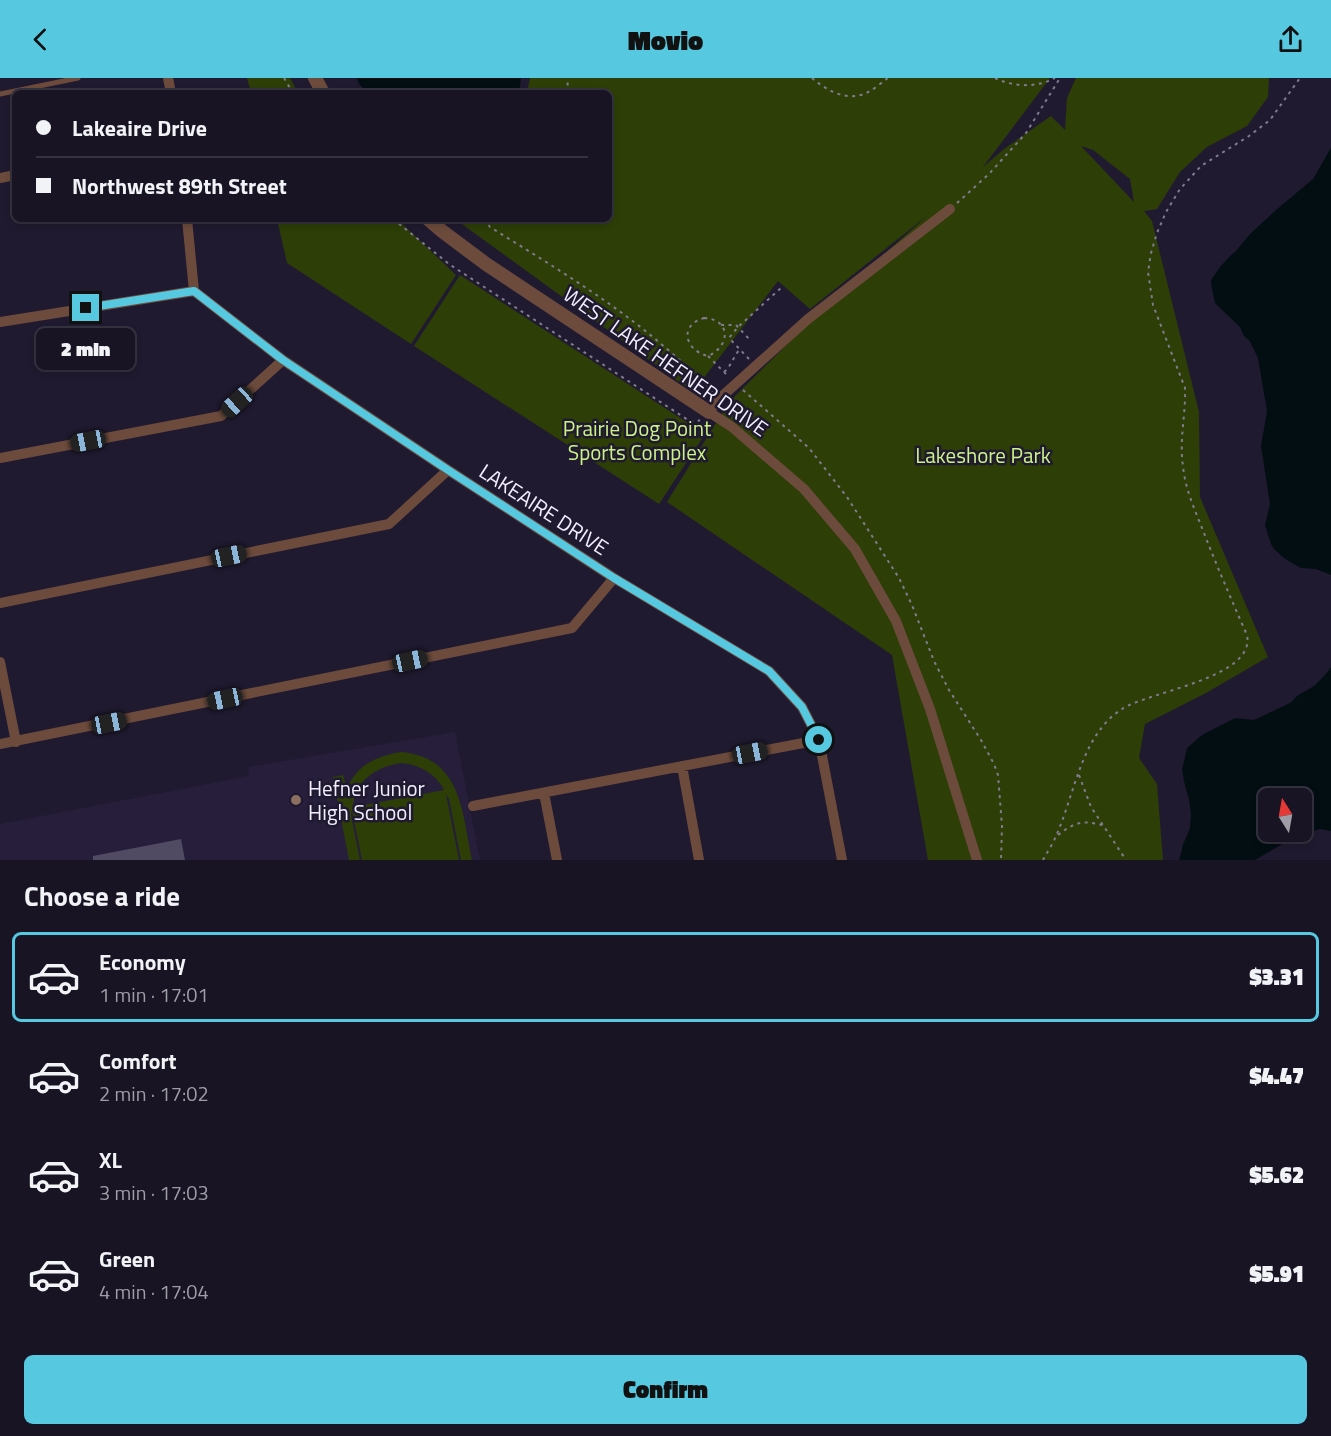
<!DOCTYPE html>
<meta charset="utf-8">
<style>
:root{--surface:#181424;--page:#211d2c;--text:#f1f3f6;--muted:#9f9ea6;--line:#363341;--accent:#56c9e1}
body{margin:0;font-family:"Titillium Web",sans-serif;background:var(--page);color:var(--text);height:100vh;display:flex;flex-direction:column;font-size:22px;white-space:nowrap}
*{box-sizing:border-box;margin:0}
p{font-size:20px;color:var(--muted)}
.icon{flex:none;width:33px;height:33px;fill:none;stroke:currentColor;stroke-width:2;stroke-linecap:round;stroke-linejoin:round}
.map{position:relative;height:782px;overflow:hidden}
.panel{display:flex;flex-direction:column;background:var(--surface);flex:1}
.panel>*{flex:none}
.top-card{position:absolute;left:12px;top:12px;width:600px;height:132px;border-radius:9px;box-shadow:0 3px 9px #0003,0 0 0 2px var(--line);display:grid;align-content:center;height:132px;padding:0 24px;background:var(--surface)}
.needle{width:39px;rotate:349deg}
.controls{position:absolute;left:1258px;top:710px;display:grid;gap:12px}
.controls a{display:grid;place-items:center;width:54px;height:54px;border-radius:9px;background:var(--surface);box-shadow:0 3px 9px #0003,0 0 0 2px var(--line);font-size:30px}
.end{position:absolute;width:27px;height:27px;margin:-14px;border:8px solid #56c9e1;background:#111;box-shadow:0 0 0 3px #111}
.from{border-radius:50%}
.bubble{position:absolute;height:42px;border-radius:9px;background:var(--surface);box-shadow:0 3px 9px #0003,0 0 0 2px var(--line);font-size:20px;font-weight:800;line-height:42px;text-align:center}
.car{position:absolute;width:18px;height:36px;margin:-18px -9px;border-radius:8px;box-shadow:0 0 4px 2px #0007;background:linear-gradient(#222 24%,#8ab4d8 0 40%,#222 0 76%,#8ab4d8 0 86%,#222 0)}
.top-card b{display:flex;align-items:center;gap:21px;height:57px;font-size:22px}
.top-card b+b{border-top:2px solid var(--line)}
.top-card i{width:15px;height:15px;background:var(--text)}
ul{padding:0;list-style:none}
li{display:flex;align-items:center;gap:18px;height:90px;margin:0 12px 9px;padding:0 12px;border:3px solid transparent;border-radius:9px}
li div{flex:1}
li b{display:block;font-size:22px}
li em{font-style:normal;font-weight:800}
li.current{border-color:var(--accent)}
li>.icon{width:54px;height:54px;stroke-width:1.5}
h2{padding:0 24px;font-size:27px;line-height:72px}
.button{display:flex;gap:12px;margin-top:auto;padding:12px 24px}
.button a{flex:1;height:69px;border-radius:9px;background:var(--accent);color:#111;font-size:24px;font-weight:800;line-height:69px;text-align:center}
header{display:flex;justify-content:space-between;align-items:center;height:78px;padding:0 24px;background:var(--accent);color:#111;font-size:27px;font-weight:800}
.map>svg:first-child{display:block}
.built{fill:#261e3b}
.green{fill:#2d3e07;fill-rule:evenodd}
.water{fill:#020e12;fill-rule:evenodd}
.building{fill:#504a63}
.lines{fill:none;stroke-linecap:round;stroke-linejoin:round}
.path{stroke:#807b8e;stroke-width:2;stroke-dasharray:3 4.5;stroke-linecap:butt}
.service{stroke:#6c4b3c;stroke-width:5}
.minor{stroke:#6c4b3c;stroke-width:10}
.tertiary{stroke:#6c4b3c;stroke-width:14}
.route{stroke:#56c9e1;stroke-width:8}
.education-dot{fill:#8d6e63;stroke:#201a30;stroke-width:2}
.labels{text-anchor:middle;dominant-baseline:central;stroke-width:5;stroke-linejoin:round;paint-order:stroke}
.street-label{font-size:21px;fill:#f1eefe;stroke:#201a30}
.park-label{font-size:21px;fill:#cbf287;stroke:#201a30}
.poi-label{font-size:21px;fill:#f1eefe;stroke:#201a30;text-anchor:start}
</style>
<header><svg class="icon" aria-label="back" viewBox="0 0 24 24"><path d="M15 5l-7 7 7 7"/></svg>Movio<svg class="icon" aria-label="share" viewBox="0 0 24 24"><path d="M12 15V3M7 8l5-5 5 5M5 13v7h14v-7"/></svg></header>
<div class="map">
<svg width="1331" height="782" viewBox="0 0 1331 782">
<rect width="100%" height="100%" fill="#201a30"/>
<path class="built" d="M455,654L480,782H0V746L249,698L248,689Z"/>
<path class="green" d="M247,0H290L298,15H251Z
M530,0H1050L983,89L1004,71L1051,38L1065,52L1067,20L1076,0H1269L1268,19L1247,48L1207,69L1180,94L1157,131L1144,133L1152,143L1199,334L1200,419L1268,579L1206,615L1145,646L1139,680L1157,706L1163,782H928L892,577L667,424L729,324L828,226L928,137L810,231L778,203L693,314L455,141H609V15H527ZM1081,68L1093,72L1130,101L1134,124Z
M277,141H397L456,197L411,266L287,185Z
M460,197L705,356L659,426L414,268Z
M401,674C462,679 462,735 472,782H461L449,721L446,716L459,782H362L352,732L351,737L360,782H349L333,699L343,697L347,711C356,687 377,678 401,674ZM402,685C420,687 436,696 444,712L353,729C354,703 377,688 402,685Z"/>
<path class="water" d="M357,0H521L519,15H368L359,6Z
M1331,70V497L1316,491L1301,490L1294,486L1284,480L1274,471L1271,466L1265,447L1270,426L1261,368L1267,333L1258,280L1249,262L1244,258L1240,249L1215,225L1211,206V202L1220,189L1230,178L1236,173L1250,156L1276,132L1313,101Z
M1331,589V753L1320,751L1305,755L1291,761L1255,782H1179L1182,772V769L1190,750L1191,735L1189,721L1185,708L1182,692L1187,670L1202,657L1235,640L1254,642L1290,625L1297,618L1314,608L1325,597ZM1269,720H1302V753H1269Z"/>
<path class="building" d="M181,761L185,782H93V778Z"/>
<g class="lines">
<path class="path" d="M284,0L293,15
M812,0C826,12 845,23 864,16C872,13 881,5 888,0
M995,0C1013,9 1037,10 1055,0
M567,15L568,0
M957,125L989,96L1026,55L1060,0
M393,141L449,186L688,342L696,344L700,342
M484,141L490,149C554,189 620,228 676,279C689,290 700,303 713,315
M704,240C731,241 731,268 708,278C684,272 679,247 704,240Z
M721,247H736L750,262
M708,278L728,298
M749,281L729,260L738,249L782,209
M724,294C732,287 733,279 740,271
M743,312L809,370L847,419L899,500L912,527L934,583L949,612L981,662L994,686L998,697L1002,748L1001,782
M1079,697L1091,729L1126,782
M1058,757C1076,743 1084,742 1105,748
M1043,782C1047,774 1053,766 1056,758C1075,716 1081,657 1122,631C1150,613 1256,600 1247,557C1231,521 1216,486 1202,450C1194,430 1185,410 1183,388C1179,362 1186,336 1185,310L1153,227L1148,194L1151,175L1157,155L1166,134L1180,111L1201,88L1249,58L1270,42L1300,0"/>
<path class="service" d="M0,16L78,0"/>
<path class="minor" d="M168,0L171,15
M0,100L15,97
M950,131L808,241L719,321L709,334L732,349L804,411L855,471L896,543L930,631L977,782
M187,141L194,213L283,282L448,392L614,500L769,593L802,629L819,662L842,782
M0,244L194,213
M0,380L221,338L283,282
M0,525L389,446L448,392
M0,584L16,664
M0,666L572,550L614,500
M682,688L699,782
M544,715L557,782
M473,728L819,662"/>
<path class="tertiary" d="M315,0L323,15
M428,141L442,153L486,186L709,334"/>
</g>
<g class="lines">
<path class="route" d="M86,230L194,213L283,282L448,392L614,500L769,593L802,629L819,662"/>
</g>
<circle class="education-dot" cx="296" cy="722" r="6"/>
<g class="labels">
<g class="street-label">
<text transform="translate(666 283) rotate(35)">WEST LAKE HEFNER DRIVE</text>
<text transform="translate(544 431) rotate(33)">LAKEAIRE DRIVE</text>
</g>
<g class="park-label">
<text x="637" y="350">Prairie Dog Point<tspan x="637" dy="24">Sports Complex</tspan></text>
<text x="983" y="377">Lakeshore Park</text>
</g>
<g class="poi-label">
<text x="308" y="710">Hefner Junior<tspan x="308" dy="24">High School</tspan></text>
</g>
</g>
</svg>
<div class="controls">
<a><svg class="needle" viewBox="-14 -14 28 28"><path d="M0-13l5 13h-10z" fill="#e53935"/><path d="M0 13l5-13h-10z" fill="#9f9ea6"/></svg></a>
</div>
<i class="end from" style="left:819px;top:662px"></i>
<i class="end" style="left:86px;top:230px"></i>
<div class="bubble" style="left:36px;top:250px;width:99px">2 min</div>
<i class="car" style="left:237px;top:324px;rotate:228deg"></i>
<i class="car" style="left:88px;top:363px;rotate:259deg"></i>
<i class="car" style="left:229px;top:478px;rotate:78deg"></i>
<i class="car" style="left:410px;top:583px;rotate:78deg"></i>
<i class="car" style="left:225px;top:621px;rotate:258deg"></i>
<i class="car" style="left:109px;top:645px;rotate:79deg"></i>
<i class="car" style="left:750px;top:675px;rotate:79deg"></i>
<div class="top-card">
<b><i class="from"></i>Lakeaire Drive</b>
<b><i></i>Northwest 89th Street</b>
</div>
</div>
<section class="panel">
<h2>Choose a ride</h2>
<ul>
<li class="current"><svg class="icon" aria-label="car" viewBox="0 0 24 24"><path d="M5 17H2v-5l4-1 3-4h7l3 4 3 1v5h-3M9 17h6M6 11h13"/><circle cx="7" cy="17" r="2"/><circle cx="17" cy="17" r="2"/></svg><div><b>Economy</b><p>1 min · 17:01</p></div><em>$3.31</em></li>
<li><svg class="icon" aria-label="car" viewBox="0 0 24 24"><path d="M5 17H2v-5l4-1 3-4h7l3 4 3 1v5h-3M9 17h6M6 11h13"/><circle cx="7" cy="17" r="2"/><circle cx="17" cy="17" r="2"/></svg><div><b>Comfort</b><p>2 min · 17:02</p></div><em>$4.47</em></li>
<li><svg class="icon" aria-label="car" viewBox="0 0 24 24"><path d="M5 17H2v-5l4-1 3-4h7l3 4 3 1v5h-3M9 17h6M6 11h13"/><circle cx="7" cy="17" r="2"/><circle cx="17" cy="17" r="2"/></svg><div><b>XL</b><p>3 min · 17:03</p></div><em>$5.62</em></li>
<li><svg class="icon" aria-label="car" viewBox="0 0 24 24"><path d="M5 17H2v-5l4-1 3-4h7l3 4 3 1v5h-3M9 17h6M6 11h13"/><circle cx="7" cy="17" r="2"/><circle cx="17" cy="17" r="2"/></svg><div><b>Green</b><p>4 min · 17:04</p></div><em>$5.91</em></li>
</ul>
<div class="button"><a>Confirm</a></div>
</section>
